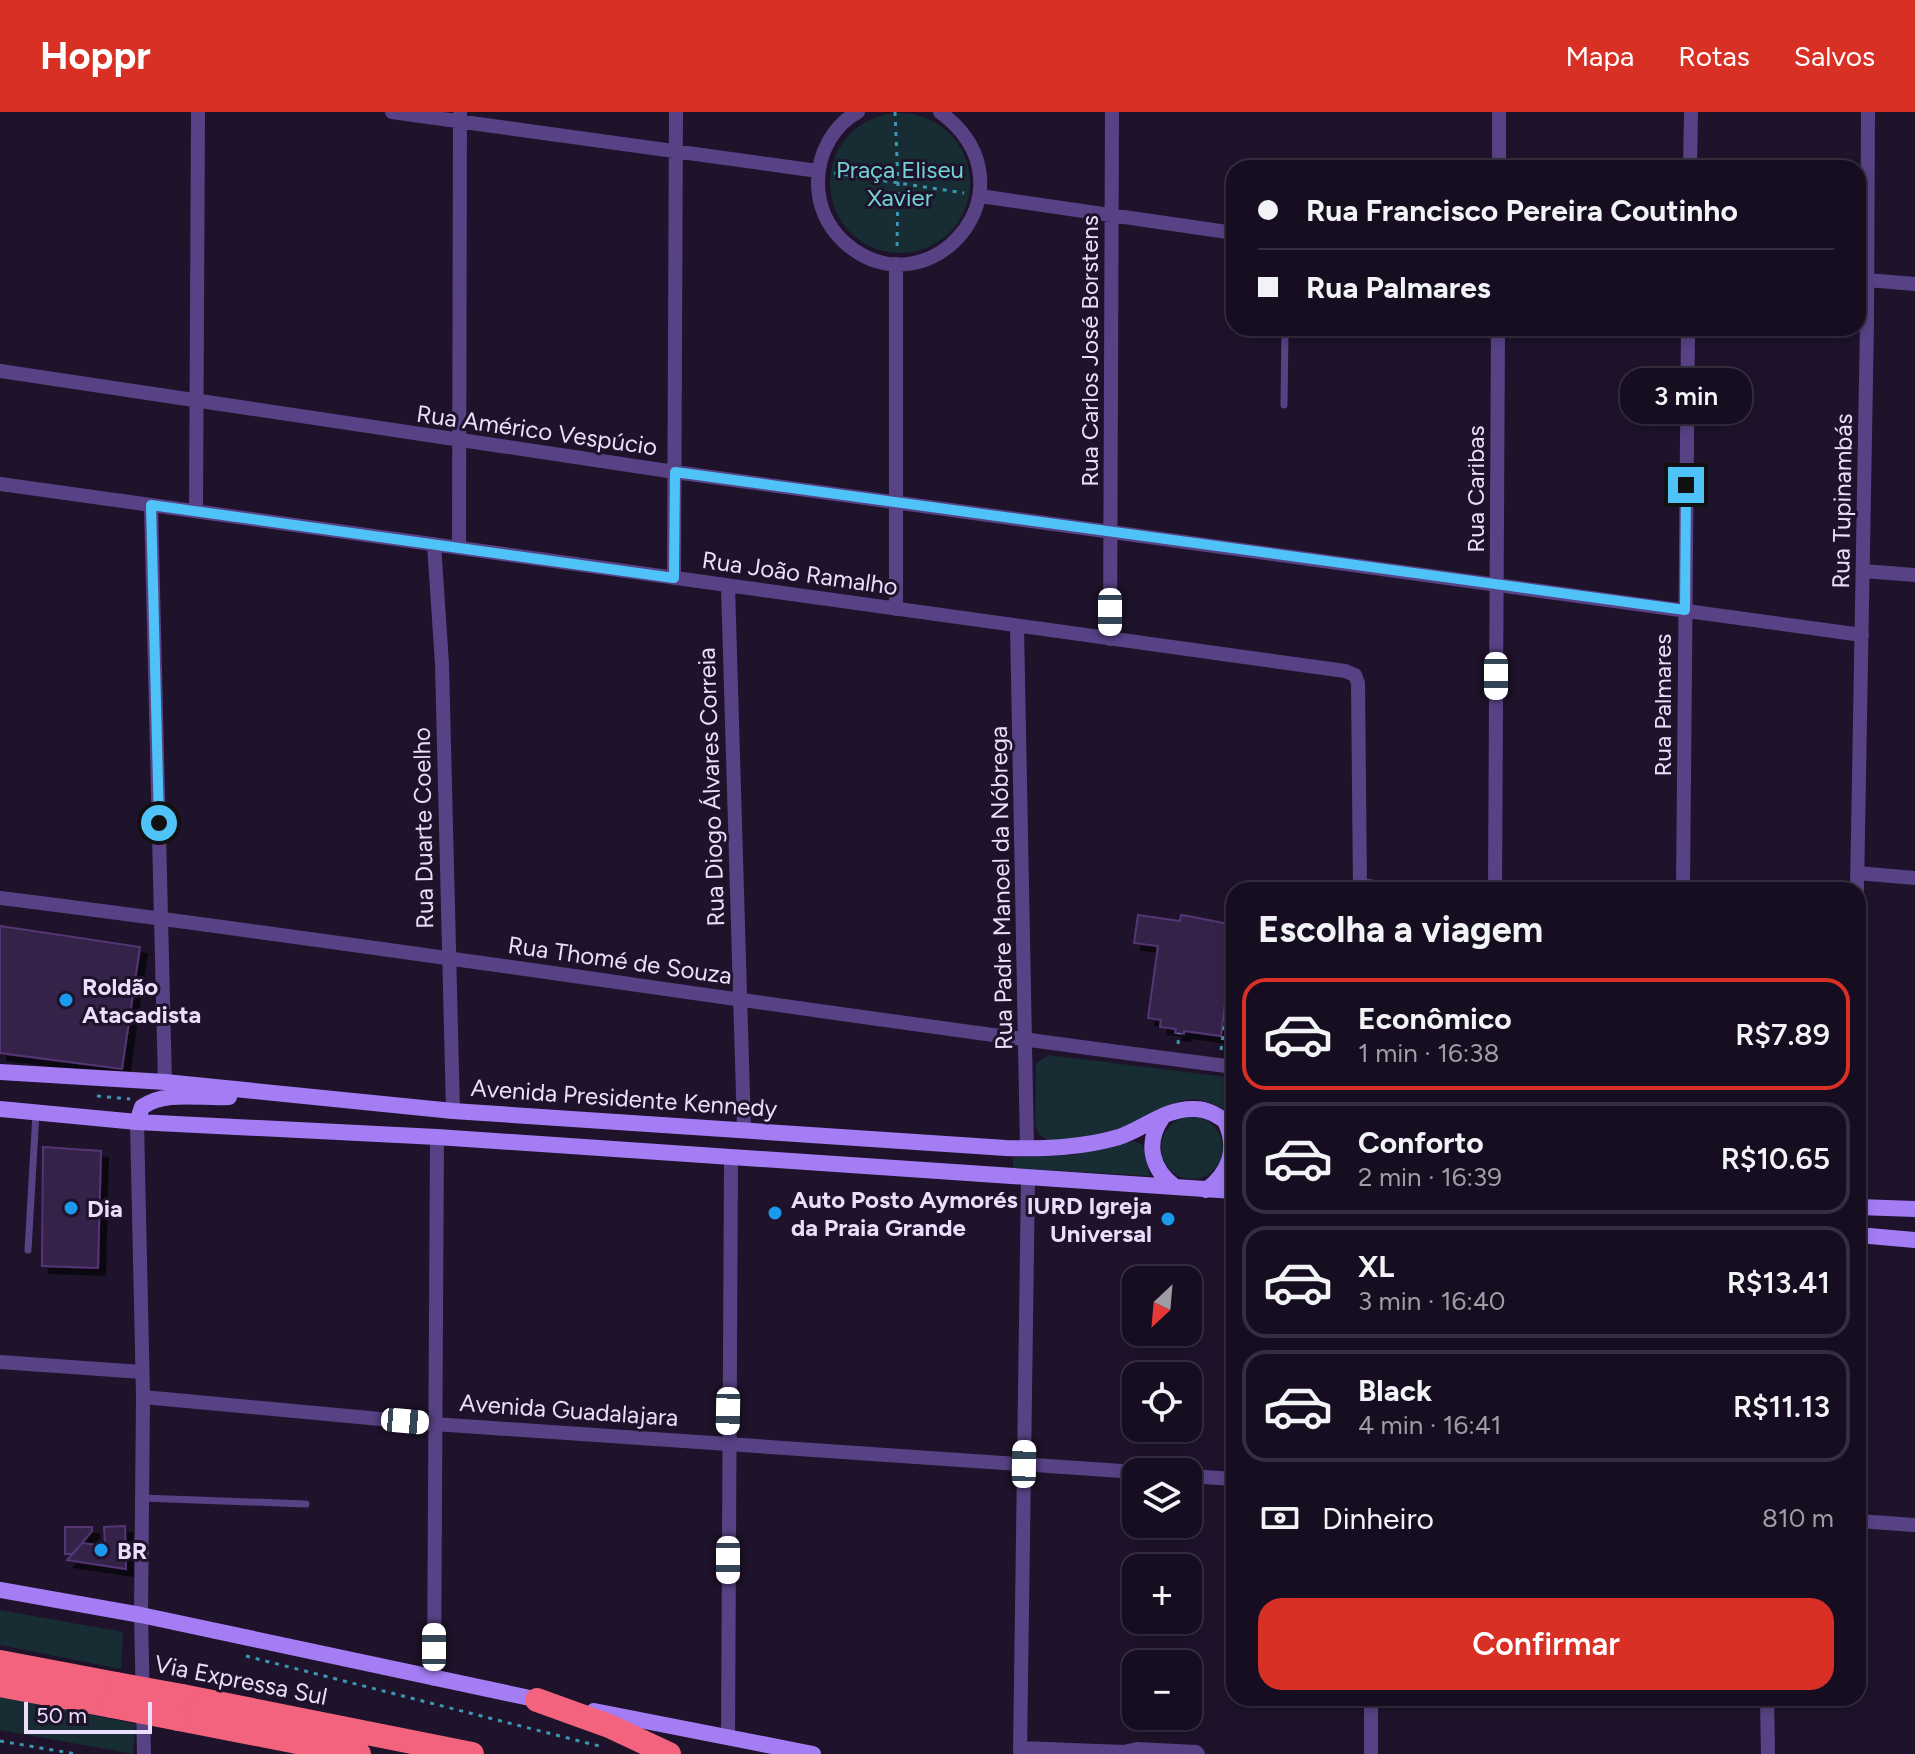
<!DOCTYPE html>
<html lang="pt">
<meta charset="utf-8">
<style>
:root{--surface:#160e20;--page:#231c2d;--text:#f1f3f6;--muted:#9e9ca5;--line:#352e3e;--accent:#d93025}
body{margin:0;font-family:Figtree,sans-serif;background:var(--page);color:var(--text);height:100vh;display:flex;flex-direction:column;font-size:30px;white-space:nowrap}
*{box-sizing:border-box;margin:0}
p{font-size:26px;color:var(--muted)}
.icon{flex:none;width:44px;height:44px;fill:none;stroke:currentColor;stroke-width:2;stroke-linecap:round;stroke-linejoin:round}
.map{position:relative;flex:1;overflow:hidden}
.drawer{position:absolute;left:1226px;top:770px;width:640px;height:824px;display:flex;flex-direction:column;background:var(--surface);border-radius:24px;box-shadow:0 4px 12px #0003,0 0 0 2px var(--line)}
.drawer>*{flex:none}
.banner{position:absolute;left:1226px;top:48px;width:640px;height:176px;border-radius:24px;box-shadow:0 4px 12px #0003,0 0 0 2px var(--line);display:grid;align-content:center;height:176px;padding:0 32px;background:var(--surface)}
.needle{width:52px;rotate:206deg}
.controls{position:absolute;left:1122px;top:1154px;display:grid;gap:16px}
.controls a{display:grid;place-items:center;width:80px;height:80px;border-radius:16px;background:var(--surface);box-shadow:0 4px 12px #0003,0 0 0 2px var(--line);font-size:40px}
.scale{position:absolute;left:24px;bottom:20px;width:128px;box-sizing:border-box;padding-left:8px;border:4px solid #ebdefc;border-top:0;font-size:22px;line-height:28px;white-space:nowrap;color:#ebdefc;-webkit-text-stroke:6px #1e132a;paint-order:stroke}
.end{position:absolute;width:36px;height:36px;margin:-18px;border:10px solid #4fc3f7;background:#111;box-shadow:0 0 0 4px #111}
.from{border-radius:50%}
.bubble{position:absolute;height:56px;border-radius:24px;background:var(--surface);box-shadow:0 4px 12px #0003,0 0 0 2px var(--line);font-size:26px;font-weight:600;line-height:56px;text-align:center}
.car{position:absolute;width:24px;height:48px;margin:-24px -12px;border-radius:10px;box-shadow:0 0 6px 2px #0007;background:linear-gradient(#fff 24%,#345 0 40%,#fff 0 76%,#345 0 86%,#fff 0)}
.banner b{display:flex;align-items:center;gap:28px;height:76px;font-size:30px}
.banner b+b{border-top:2px solid var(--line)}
.banner i{width:20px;height:20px;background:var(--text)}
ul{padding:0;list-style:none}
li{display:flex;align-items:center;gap:24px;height:112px;margin:0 16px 12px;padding:0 16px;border:4px solid var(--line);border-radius:24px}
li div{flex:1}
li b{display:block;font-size:30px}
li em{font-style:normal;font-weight:600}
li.selected{border-color:var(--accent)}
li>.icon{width:72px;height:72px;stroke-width:1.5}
h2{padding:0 32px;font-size:36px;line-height:96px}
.pay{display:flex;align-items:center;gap:20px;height:88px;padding:0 32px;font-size:30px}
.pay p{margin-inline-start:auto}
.cta{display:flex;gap:16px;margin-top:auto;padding:16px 32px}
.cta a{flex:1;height:92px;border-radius:24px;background:var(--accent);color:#fff;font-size:32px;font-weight:600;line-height:92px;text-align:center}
header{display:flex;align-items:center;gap:48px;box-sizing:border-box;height:112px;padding:0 40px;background:var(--accent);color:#fff}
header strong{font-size:38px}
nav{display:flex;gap:44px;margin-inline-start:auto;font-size:28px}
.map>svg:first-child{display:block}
.green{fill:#172c33}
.building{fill:#352149;stroke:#543573;stroke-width:2;filter:url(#shadow)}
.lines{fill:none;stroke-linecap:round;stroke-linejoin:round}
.path{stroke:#3b97b4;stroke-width:3;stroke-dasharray:4 6;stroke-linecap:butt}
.service{stroke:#584285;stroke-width:7}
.minor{stroke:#584285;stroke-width:14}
.secondary{stroke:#a47df5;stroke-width:16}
.motorway{stroke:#f3637d;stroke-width:24}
.motorway-bridge{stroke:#f3637d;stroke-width:24}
.route{stroke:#4fc3f7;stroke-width:10}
.poi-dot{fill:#1a99ed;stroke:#1e132a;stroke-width:3}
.labels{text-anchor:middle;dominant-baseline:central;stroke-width:6;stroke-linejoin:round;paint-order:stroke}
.park-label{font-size:24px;fill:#6fd3d8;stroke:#1e132a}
.street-label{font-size:24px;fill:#ebdefc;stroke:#1e132a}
.poi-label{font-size:24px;font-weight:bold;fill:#ebdefc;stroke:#1e132a;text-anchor:start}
</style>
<header>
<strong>Hoppr</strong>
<nav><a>Mapa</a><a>Rotas</a><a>Salvos</a></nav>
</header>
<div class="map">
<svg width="1915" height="1642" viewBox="0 0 1915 1642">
<defs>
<filter id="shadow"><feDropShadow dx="7" dy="7" stdDeviation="0" flood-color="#0009"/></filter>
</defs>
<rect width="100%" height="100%" fill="#1e132a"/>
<path class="green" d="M830 71a70 70 0 1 1 140 0a70 70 0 1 1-140 0Z
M1049,943L1234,966V1005C1222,997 1210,989 1195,987C1177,986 1159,999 1143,1007C1117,1019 1076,1032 1047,1028L1039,1022L1035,1013L1036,951Z
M1161 1036a31 31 0 1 1 62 0a31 31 0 1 1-62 0Z
M1134,1029L1143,1033L1150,1064L1013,1056V1045L1072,1043Z
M0,1498L123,1520L121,1557L0,1533Z
M0,1584L136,1612L133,1642L0,1618Z"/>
<path class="building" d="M1138,803L1180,809L1181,803L1188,804L1234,813L1221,924L1184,919V922L1175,921L1176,917L1160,915L1161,908L1148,906L1158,834L1134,831Z
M0,814L140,835L122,957L0,941Z
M43,1035L101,1039L98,1156L42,1154Z
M125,1414L126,1457L67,1448L82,1431L105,1434L104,1415Z
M65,1415H92V1419L73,1442H65Z"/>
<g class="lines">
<path class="path" d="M895,0L898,70L897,136
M834,61L964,81
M1178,932L1179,921
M1221,938L1231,865H1229
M97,984L130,987
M246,1544L603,1635
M0,1629L76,1642"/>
<path class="service" d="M1284,293L1285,216
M28,1138L36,1001
M142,1386L306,1392"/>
<path class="minor" d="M392,0L818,59
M858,0C833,13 818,42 818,70C818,93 827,114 844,130C928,205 1042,75 940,0
M1499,56V0
M1690,56L1691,0
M980,84L1234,121
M896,152V497
M1867,168L1915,172
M0,259L675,360L1862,523
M0,372L1345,559L1355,563L1358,571L1360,778
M151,393L165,970
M196,399L198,0
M434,432L442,552L453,999
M459,435L460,0
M1863,459L1915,463
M674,466L676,0
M728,474L744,1018
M1017,514L1027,1036
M1110,527L1112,0
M1857,761L1915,766
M1360,773L1396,778
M1495,778L1498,216
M1683,778L1688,216
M1857,778L1867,209L1868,0
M0,786C412,837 822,903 1234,955
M1858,815V944
M137,1010L143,1285L141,1503L144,1642
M0,1250L142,1260
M143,1285L434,1312L1136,1360
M1188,1364L1234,1367
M1858,1409L1915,1413
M434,1567L437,1025
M1371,1586V1642
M1767,1586L1768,1642
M728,1626L731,1047
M1020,1636L1124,1640L1137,1637L1196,1640L1198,1642
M1020,1642L1028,1066"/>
<path class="secondary" d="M0,960L165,970L453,999L1006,1036C1045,1037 1081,1036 1119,1025C1143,1017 1168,995 1195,997C1211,997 1222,1007 1234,1015
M0,997L137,1010L437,1025L1234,1079
M1162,1006C1145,1031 1151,1057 1175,1075
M137,1010L142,995C165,978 202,987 229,985
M1206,1078C1230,1061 1238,1036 1225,1009
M1858,1095L1915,1097
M1858,1123L1915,1128
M0,1478L141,1503L544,1589
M594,1599L813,1642"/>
<path class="motorway" d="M0,1550L116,1572
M0,1573L112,1594
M182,1584L472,1642
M537,1588L609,1614L669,1642
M179,1607L359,1642"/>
<path class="motorway-bridge" d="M116,1572L182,1584
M112,1594L179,1607"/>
</g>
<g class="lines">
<path class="route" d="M159,711L151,393L674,466L675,360L1685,498L1686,373"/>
</g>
<g class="poi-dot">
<circle cx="66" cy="888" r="8"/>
<circle cx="71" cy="1096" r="8"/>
<circle cx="775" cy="1101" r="8"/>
<circle cx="1168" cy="1107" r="8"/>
<circle cx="101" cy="1438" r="8"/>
</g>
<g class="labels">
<g class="park-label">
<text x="900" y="57">Praça Eliseu<tspan x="900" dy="28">Xavier</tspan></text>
</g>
<g class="street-label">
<text transform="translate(1089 239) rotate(-90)">Rua Carlos José Borstens</text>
<text transform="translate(537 318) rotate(8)">Rua Américo Vespúcio</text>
<text transform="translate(1475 377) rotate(-90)">Rua Caribas</text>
<text transform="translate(1842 389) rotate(-89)">Rua Tupinambás</text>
<text transform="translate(800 461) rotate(8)">Rua João Ramalho</text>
<text transform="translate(1662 593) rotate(-90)">Rua Palmares</text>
<text transform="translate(711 675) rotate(-92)">Rua Diogo Álvares Correia</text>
<text transform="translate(423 716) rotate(-91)">Rua Duarte Coelho</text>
<text transform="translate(1001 776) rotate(-91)">Rua Padre Manoel da Nóbrega</text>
<text transform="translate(620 848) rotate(8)">Rua Thomé de Souza</text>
<text transform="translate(624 986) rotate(4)">Avenida Presidente Kennedy</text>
<text transform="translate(569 1298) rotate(4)">Avenida Guadalajara</text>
<text transform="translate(241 1568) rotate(11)">Via Expressa Sul</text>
</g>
<g class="poi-label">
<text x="82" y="874">Roldão<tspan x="82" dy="28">Atacadista</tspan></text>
<text x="791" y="1087">Auto Posto Aymorés<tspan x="791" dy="28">da Praia Grande</tspan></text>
<text x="1152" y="1093" text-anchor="end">IURD Igreja<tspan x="1152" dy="28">Universal</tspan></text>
<text x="87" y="1096">Dia</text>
<text x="117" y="1438">BR</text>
</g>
</g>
</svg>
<div class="controls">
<a><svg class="needle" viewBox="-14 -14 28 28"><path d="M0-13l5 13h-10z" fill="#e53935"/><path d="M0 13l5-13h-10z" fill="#9e9ca5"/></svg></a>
<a><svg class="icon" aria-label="locate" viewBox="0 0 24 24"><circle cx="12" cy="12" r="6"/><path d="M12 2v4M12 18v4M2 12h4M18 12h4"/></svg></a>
<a><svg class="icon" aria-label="layers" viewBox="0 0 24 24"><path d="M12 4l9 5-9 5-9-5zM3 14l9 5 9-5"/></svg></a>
<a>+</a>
<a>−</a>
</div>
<div class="scale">50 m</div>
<i class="end from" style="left:159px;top:711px"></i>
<i class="end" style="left:1686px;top:373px"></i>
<div class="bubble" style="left:1620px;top:256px;width:132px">3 min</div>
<i class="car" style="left:1110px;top:500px;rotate:180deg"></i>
<i class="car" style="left:1496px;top:564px;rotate:180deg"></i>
<i class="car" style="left:728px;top:1299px;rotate:181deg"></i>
<i class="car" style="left:405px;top:1309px;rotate:95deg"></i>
<i class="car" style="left:1024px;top:1352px;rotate:1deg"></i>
<i class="car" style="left:728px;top:1448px;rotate:180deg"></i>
<i class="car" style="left:434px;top:1535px;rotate:0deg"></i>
<div class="banner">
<b><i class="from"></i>Rua Francisco Pereira Coutinho</b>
<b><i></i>Rua Palmares</b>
</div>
<section class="drawer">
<h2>Escolha a viagem</h2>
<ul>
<li class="selected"><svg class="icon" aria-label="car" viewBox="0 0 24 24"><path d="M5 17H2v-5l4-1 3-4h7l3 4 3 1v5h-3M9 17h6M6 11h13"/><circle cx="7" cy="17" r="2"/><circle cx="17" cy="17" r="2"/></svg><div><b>Econômico</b><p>1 min · 16:38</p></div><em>R$7.89</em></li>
<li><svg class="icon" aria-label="car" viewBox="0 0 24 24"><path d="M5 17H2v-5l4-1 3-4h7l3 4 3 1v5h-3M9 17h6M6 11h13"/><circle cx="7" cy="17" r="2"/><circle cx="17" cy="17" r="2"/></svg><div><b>Conforto</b><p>2 min · 16:39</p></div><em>R$10.65</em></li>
<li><svg class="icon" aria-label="car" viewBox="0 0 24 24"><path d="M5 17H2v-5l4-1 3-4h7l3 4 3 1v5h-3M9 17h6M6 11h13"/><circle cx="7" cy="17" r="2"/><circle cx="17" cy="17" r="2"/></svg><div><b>XL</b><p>3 min · 16:40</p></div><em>R$13.41</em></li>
<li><svg class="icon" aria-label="car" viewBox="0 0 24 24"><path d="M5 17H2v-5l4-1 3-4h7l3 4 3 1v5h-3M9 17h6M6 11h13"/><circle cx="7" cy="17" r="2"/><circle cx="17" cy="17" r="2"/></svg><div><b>Black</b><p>4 min · 16:41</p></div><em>R$11.13</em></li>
</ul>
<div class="pay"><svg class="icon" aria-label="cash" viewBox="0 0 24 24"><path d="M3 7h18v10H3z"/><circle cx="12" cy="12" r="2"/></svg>Dinheiro<p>810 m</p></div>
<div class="cta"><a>Confirmar</a></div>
</section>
</div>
